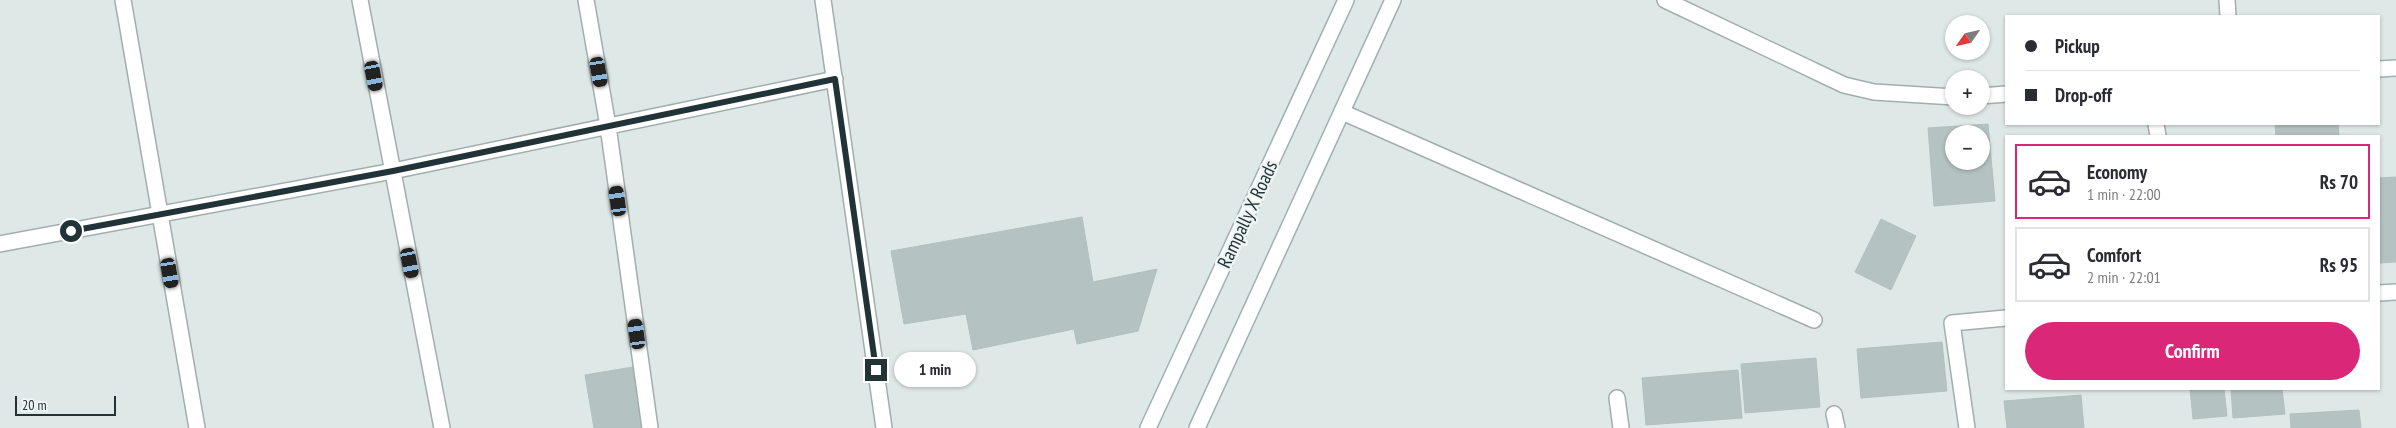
<!DOCTYPE html>
<meta charset="utf-8">
<style>
:root{--surface:#fff;--page:#f7f7f7;--text:#2b2b33;--muted:#7c7c81;--line:#e1e1e2;--accent:#db2777}
body{margin:0;font-family:"PT Sans Narrow",sans-serif;background:var(--page);color:var(--text);height:100vh;display:flex;flex-direction:column;font-size:19px;white-space:nowrap}
*{box-sizing:border-box;margin:0}
p{font-size:16px;color:var(--muted)}
.icon{flex:none;width:28px;height:28px;fill:none;stroke:currentColor;stroke-width:2;stroke-linecap:round;stroke-linejoin:round}
.map{position:relative;flex:1;overflow:hidden}
.details{position:absolute;left:2005px;top:135px;width:375px;height:255px;display:flex;flex-direction:column;background:var(--surface);border-radius:0px;box-shadow:0 1px 4px #0004}
.details>*{flex:none}
.top-card{position:absolute;left:2005px;top:15px;width:375px;height:110px;border-radius:0px;box-shadow:0 1px 4px #0004;display:grid;align-content:center;height:110px;padding:0 20px;background:var(--surface)}
.needle{width:32px;rotate:236deg}
.controls{position:absolute;left:1945px;top:15px;display:grid;gap:10px}
.controls a{display:grid;place-items:center;width:45px;height:45px;border-radius:50%;background:var(--surface);box-shadow:0 1px 4px #0004;font-size:25px}
.scale{position:absolute;left:15px;bottom:12px;width:101px;box-sizing:border-box;padding-left:5px;border:2px solid #213336;border-top:0;font-size:14px;line-height:18px;white-space:nowrap;color:#213336;-webkit-text-stroke:4px #eef5f4;paint-order:stroke}
.end{position:absolute;width:22px;height:22px;margin:-11px;border:6px solid #213336;background:#fff;box-shadow:0 0 0 2px #fff}
.from{border-radius:50%}
.bubble{position:absolute;height:35px;border-radius:18px;background:var(--surface);box-shadow:0 1px 4px #0004;font-size:16px;font-weight:700;line-height:35px;text-align:center}
.car{position:absolute;width:15px;height:30px;margin:-15px -8px;border-radius:6px;box-shadow:0 0 4px 1px #0007;background:linear-gradient(#222 24%,#8ab4d8 0 40%,#222 0 76%,#8ab4d8 0 86%,#222 0)}
.top-card b{display:flex;align-items:center;gap:18px;height:48px;font-size:19px}
.top-card b+b{border-top:1px solid var(--line)}
.top-card i{width:12px;height:12px;background:var(--text)}
ul{padding:9px 0 0;list-style:none}
li{display:flex;align-items:center;gap:15px;height:75px;margin:0 10px 8px;padding:0 10px;border:2px solid var(--line);border-radius:0px}
li div{flex:1}
li b{display:block;font-size:19px}
li em{font-style:normal;font-weight:700}
li.on{border-color:var(--accent)}
li>.icon{width:45px;height:45px;stroke-width:1.5}
.primary-button{display:flex;gap:10px;margin-top:auto;padding:10px 20px}
.primary-button a{flex:1;height:58px;border-radius:30px;background:var(--accent);color:#fff;font-size:20px;font-weight:700;line-height:58px;text-align:center}
.map>svg:first-child{display:block}
.building{fill:#b4c2c1;stroke:#b1c0c0;fill-rule:evenodd}
.lines{fill:none;stroke-linecap:round;stroke-linejoin:round}
.minor-casing{stroke:#a2aeae;stroke-width:18}
.secondary-casing{stroke:#9fb1b2;stroke-width:18}
.minor{stroke:#fff;stroke-width:15}
.secondary{stroke:#fff;stroke-width:15}
.route{stroke:#213336;stroke-width:6}
.labels{text-anchor:middle;dominant-baseline:central;stroke-width:5;stroke-linejoin:round;paint-order:stroke}
.street-label{font-size:19px;fill:#213336;stroke:#eef5f4}
</style>
<div class="map">
<svg width="2396" height="428" viewBox="0 0 2396 428">
<rect width="100%" height="100%" fill="#dee8e7"/>
<path class="building" d="M1988,124L1995,201L1934,206L1928,128ZM1954,134H1981V161H1954Z
M2275,124H2338L2339,136H2276Z
M2396,177V262L2379,263V178Z
M1082,217L1093,282L1157,269L1138,331L1077,344L1074,329L973,350L966,314L904,324L891,251Z
M1881,219L1916,236L1891,290L1855,272Z
M1942,342L1947,391L1861,398L1857,349Z
M1816,358L1820,407L1745,413L1741,364Z
M633,367L644,428H594L585,375Z
M1738,370L1742,418L1646,425L1642,378Z
M2190,389H2224L2227,416L2193,419Z
M2231,389H2282L2285,414L2233,418Z
M2081,395L2084,428H2007L2004,401Z
M2359,410L2361,428H2291L2290,414Z"/>
<g class="lines">
<defs>
<path id="minor" d="M123,0L197,428
M360,0L442,428
M586,0L608,126L650,428
M823,0L884,428
M1665,0L1844,85L1874,92L1954,97
M2227,0L2228,16
M2379,69L2396,68
M1981,96L2006,94
M1342,112L1814,320
M2156,124L2158,136
M0,244L393,171L835,79
M2379,293L2396,292
M1617,398L1621,428
M1834,414L1837,428
M1967,428L1952,323L2006,318"/>
<path id="secondary" d="M1148,428L1346,0
M1197,428L1393,0"/>
</defs>
<use href="#minor" class="minor-casing"/>
<use href="#secondary" class="secondary-casing"/>
<use href="#minor" class="minor"/>
<use href="#secondary" class="secondary"/>
</g>
<g class="lines">
<path class="route" d="M71,231L393,171L835,79L876,370"/>
</g>
<g class="labels">
<g class="street-label">
<text transform="translate(1247 214) rotate(-65)">Rampally X Roads</text>
</g>
</g>
</svg>
<div class="controls">
<a><svg class="needle" viewBox="-14 -14 28 28"><path d="M0-13l5 13h-10z" fill="#e53935"/><path d="M0 13l5-13h-10z" fill="#7c7c81"/></svg></a>
<a>+</a>
<a>−</a>
</div>
<div class="scale">20 m</div>
<i class="end from" style="left:71px;top:231px"></i>
<i class="end" style="left:876px;top:370px"></i>
<div class="bubble" style="left:894px;top:352px;width:82px">1 min</div>
<i class="car" style="left:599px;top:72px;rotate:170deg"></i>
<i class="car" style="left:374px;top:76px;rotate:169deg"></i>
<i class="car" style="left:618px;top:201px;rotate:352deg"></i>
<i class="car" style="left:410px;top:263px;rotate:169deg"></i>
<i class="car" style="left:170px;top:273px;rotate:170deg"></i>
<i class="car" style="left:637px;top:334px;rotate:352deg"></i>
<div class="top-card">
<b><i class="from"></i>Pickup</b>
<b><i></i>Drop-off</b>
</div>
<section class="details">
<ul>
<li class="on"><svg class="icon" aria-label="car" viewBox="0 0 24 24"><path d="M5 17H2v-5l4-1 3-4h7l3 4 3 1v5h-3M9 17h6M6 11h13"/><circle cx="7" cy="17" r="2"/><circle cx="17" cy="17" r="2"/></svg><div><b>Economy</b><p>1 min · 22:00</p></div><em>Rs 70</em></li>
<li><svg class="icon" aria-label="car" viewBox="0 0 24 24"><path d="M5 17H2v-5l4-1 3-4h7l3 4 3 1v5h-3M9 17h6M6 11h13"/><circle cx="7" cy="17" r="2"/><circle cx="17" cy="17" r="2"/></svg><div><b>Comfort</b><p>2 min · 22:01</p></div><em>Rs 95</em></li>
</ul>
<div class="primary-button"><a>Confirm</a></div>
</section>
</div>
